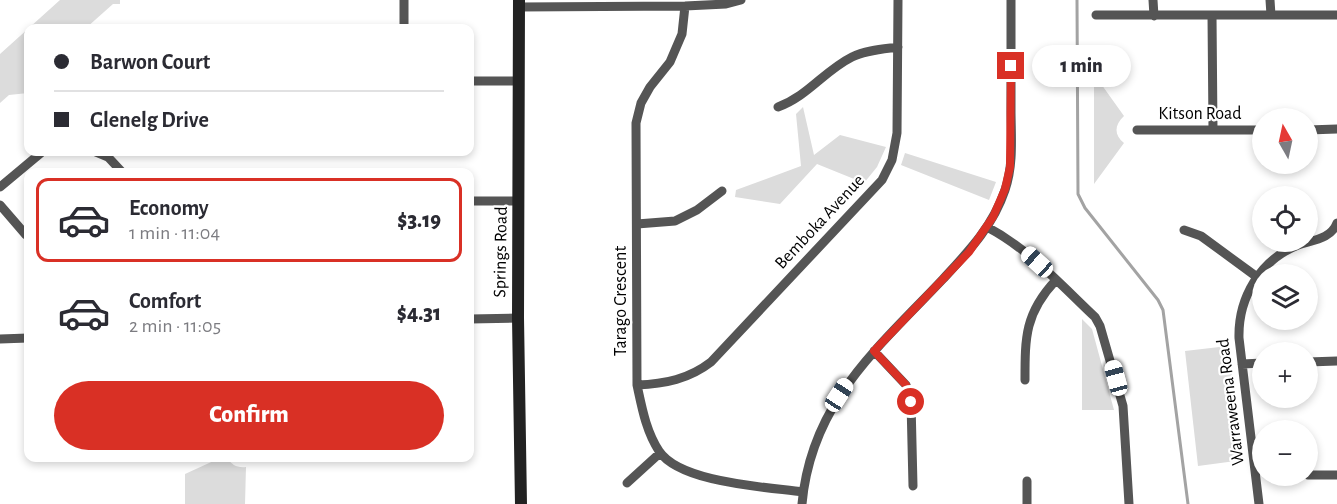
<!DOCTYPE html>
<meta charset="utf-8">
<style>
:root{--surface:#fff;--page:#f7f7f7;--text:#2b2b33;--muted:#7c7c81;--line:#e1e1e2;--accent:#d93025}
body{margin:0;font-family:"Alegreya Sans",sans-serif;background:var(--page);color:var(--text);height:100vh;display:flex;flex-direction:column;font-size:22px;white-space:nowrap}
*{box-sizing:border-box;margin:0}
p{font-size:20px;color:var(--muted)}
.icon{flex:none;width:33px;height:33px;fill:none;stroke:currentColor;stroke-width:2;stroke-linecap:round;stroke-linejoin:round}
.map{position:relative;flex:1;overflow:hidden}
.details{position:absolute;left:24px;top:168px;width:450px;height:294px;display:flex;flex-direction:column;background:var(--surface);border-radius:12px;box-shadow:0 3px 9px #0003}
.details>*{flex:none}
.banner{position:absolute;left:24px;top:24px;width:450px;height:132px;border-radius:12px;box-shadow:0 3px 9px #0003;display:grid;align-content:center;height:132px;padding:0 30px;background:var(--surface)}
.needle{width:39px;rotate:351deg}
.fabs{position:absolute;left:1252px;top:108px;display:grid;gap:12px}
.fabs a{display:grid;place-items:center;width:66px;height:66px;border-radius:50%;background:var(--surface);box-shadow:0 3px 9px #0003;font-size:30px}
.end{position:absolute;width:27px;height:27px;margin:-14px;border:8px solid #d93025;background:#fff;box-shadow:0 0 0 3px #fff}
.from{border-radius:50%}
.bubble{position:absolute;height:42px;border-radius:21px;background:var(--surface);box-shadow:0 3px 9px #0003;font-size:20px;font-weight:800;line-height:42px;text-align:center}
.car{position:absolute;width:18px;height:36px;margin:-18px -9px;border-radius:8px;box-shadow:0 0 4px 2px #0007;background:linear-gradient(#fff 24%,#345 0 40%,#fff 0 76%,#345 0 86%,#fff 0)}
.banner b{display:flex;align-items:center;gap:21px;height:57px;font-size:22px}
.banner b+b{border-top:2px solid var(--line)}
.banner i{width:15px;height:15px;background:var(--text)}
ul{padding:10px 0 0;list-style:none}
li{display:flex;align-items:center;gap:18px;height:84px;margin:0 12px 9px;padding:0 18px;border:3px solid transparent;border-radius:12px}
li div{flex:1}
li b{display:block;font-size:22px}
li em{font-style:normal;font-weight:800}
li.selected{border-color:var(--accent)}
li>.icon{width:54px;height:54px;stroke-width:1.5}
.primary-button{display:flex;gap:12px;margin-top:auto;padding:12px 30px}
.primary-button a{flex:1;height:69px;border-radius:36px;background:var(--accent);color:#fff;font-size:24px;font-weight:800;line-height:69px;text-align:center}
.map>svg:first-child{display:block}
.green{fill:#dcdcdc}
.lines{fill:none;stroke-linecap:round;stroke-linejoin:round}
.stream{stroke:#a3a3a3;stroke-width:3}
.minor{stroke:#555;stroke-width:9}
.secondary{stroke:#222;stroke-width:12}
.route{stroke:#d93025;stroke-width:8}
.labels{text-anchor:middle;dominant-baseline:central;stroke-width:4.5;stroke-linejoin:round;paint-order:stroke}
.street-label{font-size:18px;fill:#000;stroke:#fff}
</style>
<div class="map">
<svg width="1337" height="504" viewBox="0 0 1337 504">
<rect width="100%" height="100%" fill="#fff"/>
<path class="green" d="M60,0H120V4H113L86,28H28V93L9,95L0,103V54Z
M1094,74L1124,116C1114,125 1114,135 1124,143L1094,184Z
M803,107L814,155L840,135L886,147L877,167L864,183L817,164L780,204L735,197L736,190L801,166L796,114Z
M905,153L996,182L989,200L901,165Z
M1082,319L1092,329L1114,410H1082Z
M1228,346L1243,460L1198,466L1185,351Z
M220,458H227C232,465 237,468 246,467L245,504H185V474Z"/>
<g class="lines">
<path class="stream" d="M1077,0L1078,194L1085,208L1158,300L1163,310L1188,504"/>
<path class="minor" d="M404,0V28
M1153,0L1154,16
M1270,0L1271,15
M685,6L682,34L670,62L650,87L641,103L636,123L637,385C642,408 646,431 659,451C680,483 767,487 803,492
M519,7L685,6L726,4L741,0
M1096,15H1337
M1212,15L1213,130
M470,81H519
M778,107C808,96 824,71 852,57C866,50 883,49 898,47
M1137,130H1263
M1308,130L1337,129
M96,152L108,157L122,172
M0,187L42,152
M470,201H519
M0,205L26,235
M637,224L675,221L697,210L722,191
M987,227C1029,249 1061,285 1095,317L1100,326L1123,406L1129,504
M1184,230L1201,236L1257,277
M470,319L518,318
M0,339L28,338
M874,351L906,385L911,402L913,486
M1308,362L1337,361
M1242,364L1263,363
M1025,380C1025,337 1025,313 1056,280
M637,385C665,384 689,379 711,362L882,180L892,160L897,133L898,0
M1308,475H1337
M627,483L660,453
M802,504C811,402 878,348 943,279C969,251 993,226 1005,190C1014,164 1011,136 1011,109C1011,73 1011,36 1011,0
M1027,504V481
M1259,504L1239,338C1238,298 1260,260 1298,245C1313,240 1331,239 1337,223"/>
<path class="secondary" d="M519,0L518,318L521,504"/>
</g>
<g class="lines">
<path class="route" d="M911,402L906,385L874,351L969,252L993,217L1005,189L1010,167L1011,66"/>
</g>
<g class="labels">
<g class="street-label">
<text x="1200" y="114">Kitson Road</text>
<text transform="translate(820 222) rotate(-47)">Bemboka Avenue</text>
<text transform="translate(501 252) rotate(-89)">Springs Road</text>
<text transform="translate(621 301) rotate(-90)">Tarago Crescent</text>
<text transform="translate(1231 402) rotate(-97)">Warraweena Road</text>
</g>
</g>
</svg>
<div class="fabs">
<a><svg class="needle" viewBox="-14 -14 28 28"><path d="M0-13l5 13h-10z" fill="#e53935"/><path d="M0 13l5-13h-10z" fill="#7c7c81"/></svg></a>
<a><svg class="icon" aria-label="locate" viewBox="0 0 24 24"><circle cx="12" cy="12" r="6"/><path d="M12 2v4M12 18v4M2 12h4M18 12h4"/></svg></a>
<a><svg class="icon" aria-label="layers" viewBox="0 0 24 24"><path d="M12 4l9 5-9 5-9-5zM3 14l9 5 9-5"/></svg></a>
<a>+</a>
<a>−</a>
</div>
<i class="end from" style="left:911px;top:402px"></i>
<i class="end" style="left:1011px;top:66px"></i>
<div class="bubble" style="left:1032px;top:45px;width:99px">1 min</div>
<i class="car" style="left:1037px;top:262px;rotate:312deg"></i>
<i class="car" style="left:1116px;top:378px;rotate:345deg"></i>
<i class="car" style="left:839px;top:395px;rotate:33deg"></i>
<div class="banner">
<b><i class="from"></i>Barwon Court</b>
<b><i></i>Glenelg Drive</b>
</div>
<section class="details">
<ul>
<li class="selected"><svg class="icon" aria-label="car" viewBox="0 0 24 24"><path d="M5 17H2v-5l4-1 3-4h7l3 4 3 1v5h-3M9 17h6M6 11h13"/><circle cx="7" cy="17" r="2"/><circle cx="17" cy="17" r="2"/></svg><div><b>Economy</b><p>1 min · 11:04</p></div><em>$3.19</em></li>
<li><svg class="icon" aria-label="car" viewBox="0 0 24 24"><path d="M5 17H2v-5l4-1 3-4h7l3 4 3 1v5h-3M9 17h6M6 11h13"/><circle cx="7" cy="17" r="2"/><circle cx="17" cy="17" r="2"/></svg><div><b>Comfort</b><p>2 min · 11:05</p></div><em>$4.31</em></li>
</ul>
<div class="primary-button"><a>Confirm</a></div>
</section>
</div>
